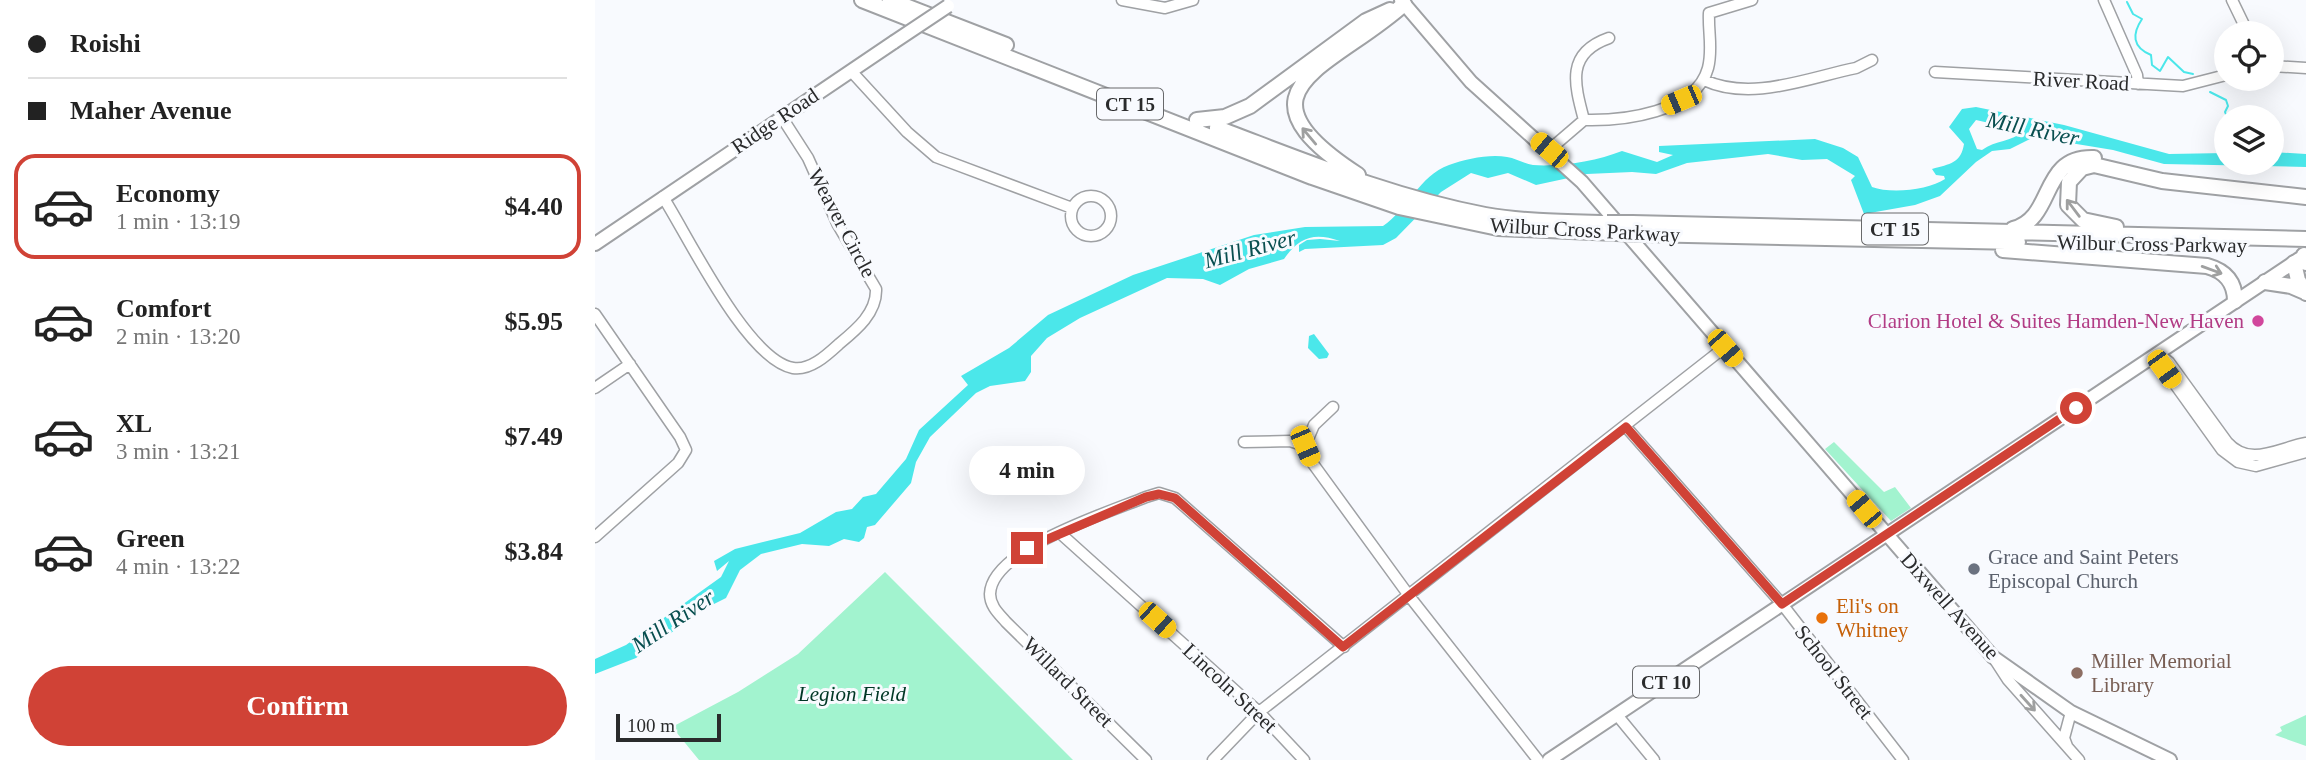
<!DOCTYPE html>
<meta charset="utf-8">
<style>
:root{--surface:#fff;--page:#f6f6f6;--text:#222;--muted:#767676;--line:#e0e0e0;--accent:#d04236}
body{margin:0;font-family:Georgia,serif;background:var(--page);color:var(--text);height:100vh;display:flex;flex-direction:column;font-size:26px;white-space:nowrap}
*{box-sizing:border-box;margin:0}
p{font-size:23px;color:var(--muted)}
.icon{flex:none;width:38px;height:38px;fill:none;stroke:currentColor;stroke-width:2;stroke-linecap:round;stroke-linejoin:round}
.map{position:relative;flex:1;overflow:hidden}
.sheet{display:flex;flex-direction:column;background:var(--surface);width:595px}
.sheet>*{flex:none}
.top-card{display:grid;align-content:center;height:154px;padding:0 28px;background:var(--surface)}
.controls{position:absolute;left:1619px;top:21px;display:grid;gap:14px}
.controls a{display:grid;place-items:center;width:70px;height:70px;border-radius:50%;background:var(--surface);box-shadow:0 7px 28px #0002;font-size:35px}
.scale{position:absolute;left:21px;bottom:18px;width:105px;box-sizing:border-box;padding-left:7px;border:4px solid #2a2b2c;border-top:0;font-size:19px;line-height:24px;white-space:nowrap;color:#2a2b2c;-webkit-text-stroke:5px #f8fafe;paint-order:stroke}
.end{position:absolute;width:32px;height:32px;margin:-16px;border:9px solid #d04236;background:#fff;box-shadow:0 0 0 4px #fff}
.from{border-radius:50%}
.bubble{position:absolute;height:49px;border-radius:24px;background:var(--surface);box-shadow:0 7px 28px #0002;font-size:23px;font-weight:800;line-height:49px;text-align:center}
.car{position:absolute;width:21px;height:42px;margin:-21px -10px;border-radius:9px;box-shadow:0 0 5px 2px #0007;background:linear-gradient(#f5c518 24%,#345 0 40%,#f5c518 0 76%,#345 0 86%,#f5c518 0)}
.top-card b{display:flex;align-items:center;gap:24px;height:66px;font-size:26px}
.top-card b+b{border-top:2px solid var(--line)}
.top-card i{width:18px;height:18px;background:var(--text)}
ul{padding:0;list-style:none}
li{display:flex;align-items:center;gap:21px;height:105px;margin:0 14px 10px;padding:0 14px;border:4px solid transparent;border-radius:21px}
li div{flex:1}
li b{display:block;font-size:26px}
li em{font-style:normal;font-weight:800}
li.selected{border-color:var(--accent)}
li>.icon{width:63px;height:63px;stroke-width:1.5}
.button{display:flex;gap:14px;margin-top:auto;padding:14px 28px}
.button a{flex:1;height:80px;border-radius:42px;background:var(--accent);color:#fff;font-size:28px;font-weight:800;line-height:80px;text-align:center}
main{display:flex;flex:1;min-height:0}
.map>svg:first-child{display:block}
.green{fill:#a2f3cf}
.water{fill:#4be7ea;fill-rule:evenodd}
.lines{fill:none;stroke-linecap:round;stroke-linejoin:round}
.stream{stroke:#4be7ea;stroke-width:2}
.minor-casing{stroke:#9fa1a4;stroke-width:13}
.major-casing{stroke:#9fa1a4;stroke-width:16}
.highway-casing{stroke:#9fa1a4;stroke-width:18}
.minor{stroke:#fff;stroke-width:10}
.major{stroke:#fff;stroke-width:12}
.highway{stroke:#fff;stroke-width:14}
.major-bridge-casing{stroke:#9fa1a4;stroke-width:16;stroke-linecap:butt}
.highway-bridge-casing{stroke:#9fa1a4;stroke-width:18;stroke-linecap:butt}
.major-bridge{stroke:#fff;stroke-width:12}
.highway-bridge{stroke:#fff;stroke-width:14}
.oneway{stroke:#9fa0a0}
.route{stroke:#d04236;stroke-width:9}
.hotel-dot{fill:#d1479c;stroke:#f8fafe;stroke-width:2.5}
.worship-dot{fill:#6b7280;stroke:#f8fafe;stroke-width:2.5}
.food-dot{fill:#e8710a;stroke:#f8fafe;stroke-width:2.5}
.education-dot{fill:#8d6e63;stroke:#f8fafe;stroke-width:2.5}
.labels{text-anchor:middle;dominant-baseline:central;stroke-width:6;stroke-linejoin:round;paint-order:stroke}
.shield{fill:#f8fafe;stroke:#68696b;stroke-width:2}
.shield-label{font-size:19px;font-weight:bold;fill:#2a2b2c}
.street-label{font-size:21px;fill:#2a2b2c;stroke:#f8fafe}
.hotel-label{font-size:21px;fill:#b23c85;stroke:#f8fafe;text-anchor:end}
.worship-label{font-size:21px;fill:#5b616d;stroke:#f8fafe;text-anchor:start}
.food-label{font-size:21px;fill:#c56008;stroke:#f8fafe;text-anchor:start}
.education-label{font-size:21px;fill:#785e54;stroke:#f8fafe;text-anchor:start}
.park-label{font-size:21px;font-style:italic;fill:#003725;stroke:#f8fafe}
.water-label{font-size:23px;font-style:italic;fill:#094f50;stroke:#f8fafe}
</style>
<main>
<section class="sheet">
<div class="top-card">
<b><i class="from"></i>Roishi</b>
<b><i></i>Maher Avenue</b>
</div>
<ul>
<li class="selected"><svg class="icon" aria-label="car" viewBox="0 0 24 24"><path d="M5 17H2v-5l4-1 3-4h7l3 4 3 1v5h-3M9 17h6M6 11h13"/><circle cx="7" cy="17" r="2"/><circle cx="17" cy="17" r="2"/></svg><div><b>Economy</b><p>1 min · 13:19</p></div><em>$4.40</em></li>
<li><svg class="icon" aria-label="car" viewBox="0 0 24 24"><path d="M5 17H2v-5l4-1 3-4h7l3 4 3 1v5h-3M9 17h6M6 11h13"/><circle cx="7" cy="17" r="2"/><circle cx="17" cy="17" r="2"/></svg><div><b>Comfort</b><p>2 min · 13:20</p></div><em>$5.95</em></li>
<li><svg class="icon" aria-label="car" viewBox="0 0 24 24"><path d="M5 17H2v-5l4-1 3-4h7l3 4 3 1v5h-3M9 17h6M6 11h13"/><circle cx="7" cy="17" r="2"/><circle cx="17" cy="17" r="2"/></svg><div><b>XL</b><p>3 min · 13:21</p></div><em>$7.49</em></li>
<li><svg class="icon" aria-label="car" viewBox="0 0 24 24"><path d="M5 17H2v-5l4-1 3-4h7l3 4 3 1v5h-3M9 17h6M6 11h13"/><circle cx="7" cy="17" r="2"/><circle cx="17" cy="17" r="2"/></svg><div><b>Green</b><p>4 min · 13:22</p></div><em>$3.84</em></li>
</ul>
<div class="button"><a>Confirm</a></div>
</section>
<div class="map">
<svg width="1711" height="760" viewBox="0 0 1711 760">
<rect width="100%" height="100%" fill="#f8fafe"/>
<path class="green" d="M1239,442L1289,492L1300,487L1316,508L1296,521L1230,449Z
M290,572L478,760H104L77,727L143,692L203,654Z
M1711,715V746L1680,735L1687,731L1685,727Z"/>
<path class="water" d="M1381,107L1469,125L1574,154L1631,153V163H1676L1677,152L1711,154V167L1569,164L1518,150L1439,137L1415,149L1397,151L1381,162L1345,196L1320,205L1269,214L1256,180L1260,176L1232,159L1207,160L1173,154L1092,163L1061,174L1037,172L992,174L941,185L913,173L893,178L876,173L846,192L801,238L788,245L710,249L704,252V245L712,240L725,239L745,241C719,232 704,237 689,259L654,269L625,285L608,279L572,278L485,318L452,338L436,356V372L430,381L395,386L381,393L335,437L321,462L316,483L280,525L272,527L269,538L264,542L249,539L234,546L207,544L166,554L145,570L131,598L95,616L74,635L41,658L0,674V659L31,645L126,577L134,561L122,571L119,561L140,549L205,533L241,512L257,509L268,497L281,494L311,459L324,430L373,385L366,376L414,348L453,315L538,275L659,235L710,227L788,226C813,209 824,176 854,165C871,159 894,154 912,157C921,158 929,164 938,165C965,167 1002,161 1027,151L1062,162L1078,155L1064,152V146L1220,139L1248,148L1263,157L1277,187C1296,194 1334,190 1350,179L1349,176L1341,175L1337,169C1355,164 1366,163 1369,144L1354,127L1367,109ZM1381,120L1429,131C1416,142 1401,140 1387,150L1382,149L1374,129Z
M719,334L734,354L732,358L724,359L713,348L714,336Z"/>
<g class="lines">
<path class="stream" d="M1532,2L1538,14L1547,19C1537,34 1537,47 1556,55L1557,65L1565,71L1573,57L1589,72L1598,74
M1615,92L1631,100L1633,106L1630,112L1632,117"/>
<defs>
<path id="minor" d="M527,0L570,8L598,0
M1509,0L1542,75L1543,84
M1637,0L1653,33
M1676,66L1711,68
M256,71L312,132L341,157L477,208
M1340,72L1588,86L1631,75
M1109,80C1156,102 1212,78 1261,68L1277,60
M989,120C979,83 971,53 1014,38
M954,150L989,120C1027,121 1101,113 1113,68C1118,49 1113,32 1114,13L1157,0
M476 216a20 20 0 1 1 40 0a20 20 0 1 1-40 0Z
M68,197C93,236 152,360 198,368C215,371 232,355 244,344C261,330 282,313 281,289L243,225L213,158L186,116
M0,314L85,437L91,450L83,463L0,537
M1563,353L1569,369L1627,450L1643,462L1661,466L1711,452
M1563,353L1574,362L1632,442C1655,468 1683,448 1711,443
M0,388L35,364
M738,407L719,425L710,446L716,461L815,597L943,760
M1031,427L1187,604L1308,760
M649,442L695,441L710,446
M466,534L664,712L709,760
M1400,660L1413,680L1484,760
M1022,715L1059,760
M1472,746L1469,738L1476,712
M551,760L411,622C404,614 395,606 395,594C396,549 515,512 551,497L564,493L580,498L749,647
M618,760L664,712L1130,347"/>
<path id="major" d="M806,0L876,82L987,182L1398,657L1476,712L1575,760
M0,244L299,42
M954,760L1704,259"/>
<path id="highway" d="M267,0L717,177L804,207L903,228L1021,233
M295,0L411,45
M602,120L630,117L655,106L771,21L795,10
M622,128C710,161 796,197 890,215C930,222 971,222 1012,223
M763,175C630,89 738,68 809,4
M1037,223L1711,239
M1521,227L1488,220L1473,205L1474,182L1487,168L1499,165L1567,181L1711,197
M1418,229C1461,218 1444,156 1499,158
M1047,234L1423,242
M1408,250L1612,266C1630,271 1640,282 1640,301
M1709,255L1711,263
M1699,263L1703,280L1711,293
M1670,282L1696,286L1710,292"/>
</defs>
<use href="#minor" class="minor-casing"/>
<use href="#major" class="major-casing"/>
<use href="#highway" class="highway-casing"/>
<use href="#minor" class="minor"/>
<use href="#major" class="major"/>
<use href="#highway" class="highway"/>
<defs>
<path id="major-bridge" d="M299,42L353,6"/>
<path id="highway-bridge" d="M1012,223H1037
M1021,233L1047,234"/>
</defs>
<use href="#major-bridge" class="major-bridge-casing"/>
<use href="#highway-bridge" class="highway-bridge-casing"/>
<use href="#major-bridge" class="major-bridge"/>
<use href="#highway-bridge" class="highway-bridge"/>
</g>
<defs><path id="oneway-shaft" d="M-6 0H5M1.5-3L5.5 0L1.5 3" fill="none" stroke-width="1.6" stroke-linecap="round" stroke-linejoin="round" transform="scale(1.75)"/></defs>
<g class="oneway">
<use href="#oneway-shaft" transform="translate(714 136) rotate(-130)"/>
<use href="#oneway-shaft" transform="translate(1478 208) rotate(-127)"/>
<use href="#oneway-shaft" transform="translate(1617 270) rotate(20)"/>
<use href="#oneway-shaft" transform="translate(1433 703) rotate(48)"/>
</g>
<g class="lines">
<path class="route" d="M432,548L551,497L564,494L580,498L748,647L1031,427L1187,604L1481,408"/>
</g>
<circle class="hotel-dot" cx="1663" cy="321" r="7"/>
<circle class="worship-dot" cx="1379" cy="569" r="7"/>
<circle class="food-dot" cx="1227" cy="618" r="7"/>
<circle class="education-dot" cx="1482" cy="673" r="7"/>
<g class="labels">
<g class="shield">
<rect x="502" y="88.5" width="66" height="31" rx="5"/>
<rect x="1267" y="213.5" width="66" height="31" rx="5"/>
<rect x="1038" y="666.5" width="66" height="31" rx="5"/>
</g>
<g class="shield-label">
<text x="535" y="104">CT 15</text>
<text x="1300" y="229">CT 15</text>
<text x="1071" y="682">CT 10</text>
</g>
<g class="street-label">
<text transform="translate(1486 81) rotate(3)">River Road</text>
<text transform="translate(180 121) rotate(-34)">Ridge Road</text>
<text transform="translate(247 223) rotate(62)">Weaver Circle</text>
<text transform="translate(990 230) rotate(3)">Wilbur Cross Parkway</text>
<text transform="translate(1557 244) rotate(1)">Wilbur Cross Parkway</text>
<text transform="translate(1355 606) rotate(48)">Dixwell Avenue</text>
<text transform="translate(1239 672) rotate(52)">School Street</text>
<text transform="translate(473 682) rotate(45)">Willard Street</text>
<text transform="translate(635 688) rotate(43)">Lincoln Street</text>
</g>
<g class="hotel-label">
<text x="1649" y="321">Clarion Hotel &amp; Suites Hamden-New Haven</text>
</g>
<g class="worship-label">
<text x="1393" y="557">Grace and Saint Peters<tspan x="1393" dy="24">Episcopal Church</tspan></text>
</g>
<g class="food-label">
<text x="1241" y="606">Eli's on<tspan x="1241" dy="24">Whitney</tspan></text>
</g>
<g class="education-label">
<text x="1496" y="661">Miller Memorial<tspan x="1496" dy="24">Library</tspan></text>
</g>
<g class="park-label">
<text x="257" y="694">Legion Field</text>
</g>
<g class="water-label">
<text transform="translate(1438 129) rotate(12)">Mill River</text>
<text transform="translate(655 249) rotate(-15)">Mill River</text>
<text transform="translate(78 621) rotate(-34)">Mill River</text>
</g>
</g>
</svg>
<div class="controls">
<a><svg class="icon" aria-label="locate" viewBox="0 0 24 24"><circle cx="12" cy="12" r="6"/><path d="M12 2v4M12 18v4M2 12h4M18 12h4"/></svg></a>
<a><svg class="icon" aria-label="layers" viewBox="0 0 24 24"><path d="M12 4l9 5-9 5-9-5zM3 14l9 5 9-5"/></svg></a>
</div>
<div class="scale">100 m</div>
<i class="end from" style="left:1481px;top:408px"></i>
<i class="end" style="left:432px;top:548px"></i>
<div class="bubble" style="left:374px;top:446px;width:116px">4 min</div>
<i class="car" style="left:1086px;top:100px;rotate:247deg"></i>
<i class="car" style="left:954px;top:150px;rotate:310deg"></i>
<i class="car" style="left:1130px;top:348px;rotate:139deg"></i>
<i class="car" style="left:1569px;top:369px;rotate:144deg"></i>
<i class="car" style="left:710px;top:446px;rotate:157deg"></i>
<i class="car" style="left:1269px;top:509px;rotate:320deg"></i>
<i class="car" style="left:562px;top:620px;rotate:132deg"></i>
</div>
</main>
